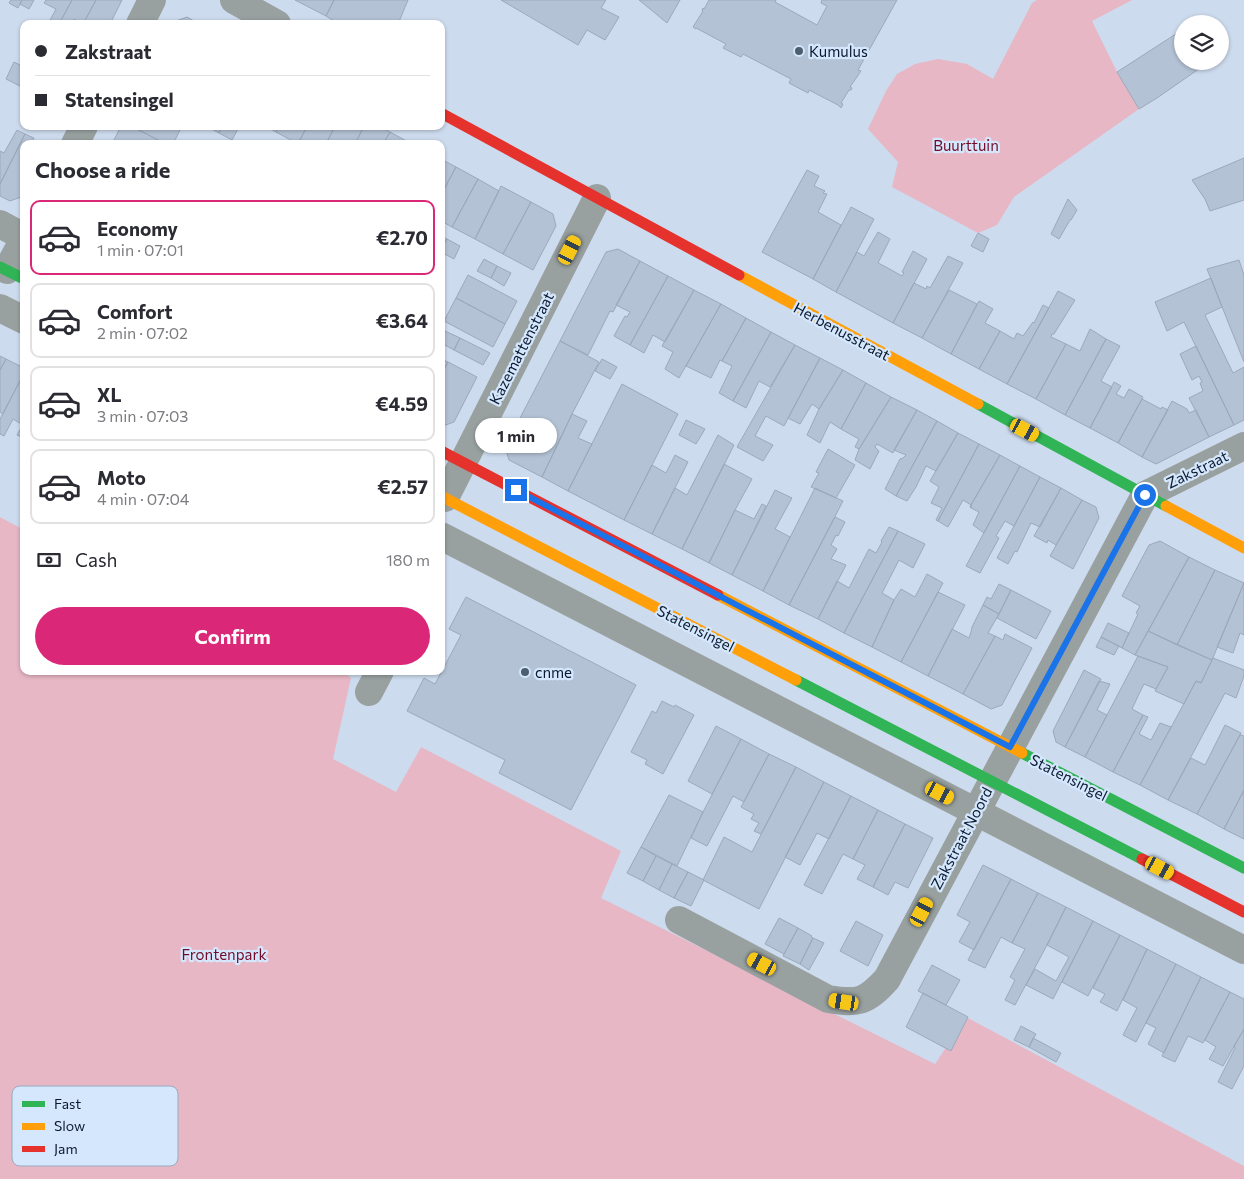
<!DOCTYPE html>
<meta charset="utf-8">
<style>
:root{--surface:#fff;--page:#f7f7f7;--text:#2b2b33;--muted:#7c7c81;--line:#e1e1e2;--accent:#db2777}
body{margin:0;font-family:Commissioner,sans-serif;background:var(--page);color:var(--text);height:100vh;display:flex;flex-direction:column;font-size:19px;white-space:nowrap}
*{box-sizing:border-box;margin:0}
p{font-size:16px;color:var(--muted)}
.icon{flex:none;width:28px;height:28px;fill:none;stroke:currentColor;stroke-width:2;stroke-linecap:round;stroke-linejoin:round}
.map{position:relative;flex:1;overflow:hidden}
.sheet{position:absolute;left:20px;top:140px;width:425px;height:535px;display:flex;flex-direction:column;background:var(--surface);border-radius:10px;box-shadow:0 1px 4px #0004}
.sheet>*{flex:none}
.top-card{position:absolute;left:20px;top:20px;width:425px;height:110px;border-radius:10px;box-shadow:0 1px 4px #0004;display:grid;align-content:center;height:110px;padding:0 15px;background:var(--surface)}
.fabs{position:absolute;left:1174px;top:15px;display:grid;gap:10px}
.fabs a{display:grid;place-items:center;width:55px;height:55px;border-radius:50%;background:var(--surface);box-shadow:0 1px 4px #0004;font-size:25px}
.end{position:absolute;width:22px;height:22px;margin:-11px;border:6px solid #1a73e8;background:#fff;box-shadow:0 0 0 2px #fff}
.from{border-radius:50%}
.bubble{position:absolute;height:35px;border-radius:18px;background:var(--surface);box-shadow:0 1px 4px #0004;font-size:16px;font-weight:700;line-height:35px;text-align:center}
.car{position:absolute;width:15px;height:30px;margin:-15px -8px;border-radius:6px;box-shadow:0 0 4px 1px #0007;background:linear-gradient(#f5c518 24%,#345 0 40%,#f5c518 0 76%,#345 0 86%,#f5c518 0)}
.top-card b{display:flex;align-items:center;gap:18px;height:48px;font-size:19px}
.top-card b+b{border-top:1px solid var(--line)}
.top-card i{width:12px;height:12px;background:var(--text)}
ul{padding:0;list-style:none}
li{display:flex;align-items:center;gap:15px;height:75px;margin:0 10px 8px;padding:0 5px;border:2px solid var(--line);border-radius:10px}
li div{flex:1}
li b{display:block;font-size:19px}
li em{font-style:normal;font-weight:700}
li.current{border-color:var(--accent)}
li>.icon{width:45px;height:45px;stroke-width:1.5}
h2{padding:0 15px;font-size:22px;line-height:60px}
.pay{display:flex;align-items:center;gap:12px;height:55px;padding:0 15px;font-size:19px}
.pay p{margin-inline-start:auto}
.button{display:flex;gap:10px;margin-top:auto;padding:10px 15px}
.button a{flex:1;height:58px;border-radius:30px;background:var(--accent);color:#fff;font-size:20px;font-weight:700;line-height:58px;text-align:center}
.map>svg:first-child{display:block}
.green{fill:#e7b7c5}
.building{fill:#b3c2d5;stroke:#9ba9bb}
.lines{fill:none;stroke-linecap:round;stroke-linejoin:round}
.street{stroke:#99a1a0;stroke-width:28}
.fast{stroke:#30b455;stroke-width:11}
.slow{stroke:#ff9f0a;stroke-width:11}
.jam{stroke:#e5322d;stroke-width:11}
.route{stroke:#1a73e8;stroke-width:6}
.poi-dot{fill:#4e5e71;stroke:#d5e7fd;stroke-width:2}
.labels{text-anchor:middle;dominant-baseline:central;stroke-width:4.5;stroke-linejoin:round;paint-order:stroke}
.poi-label{font-size:15px;fill:#0a1a2e;stroke:#d5e7fd;text-anchor:start}
.park-label{font-size:15px;fill:#730a26;stroke:#d5e7fd}
.street-label{font-size:15px;fill:#0a1a2e;stroke:#d5e7fd}
.key{fill:#d5e7fd;stroke:#98aabf;stroke-width:1}
.key-label{font-size:14px;fill:#0a1a2e}
</style>
<div class="map">
<svg width="1244" height="1179" viewBox="0 0 1244 1179">
<rect width="100%" height="100%" fill="#cddbee"/>
<path class="green" d="M1037,0H1132L1092,21L1117,72L1139,109L1014,197L997,225L978,233L892,187L898,162L868,129L886,91L897,74L915,64L938,59L967,64L993,79L1032,3Z
M0,517L24,530V671H343L351,678L333,759L396,792L421,747L621,851L601,898L935,1064L966,1017L1244,1166V1179H0Z"/>
<path class="building" d="M11,0H22L18,8L9,3Z
M22,0H34L29,9L20,4Z
M46,0H72L59,24H48L56,9L44,3Z
M72,0H96L83,24L74,19L71,24H59Z
M96,0H122L110,24H83Z
M295,0H334L326,16Z
M334,0H408L398,24H339L326,16Z
M501,0H606L601,8L619,17L605,40L587,30L578,45Z
M639,0H680L667,23Z
M709,0H776L775,2L817,25L827,6L821,3L822,0H897L858,70L861,71L850,87L852,88L851,90H849L841,103L843,104L841,108L838,105L809,90L808,93L789,83L791,79L743,54L741,57L723,48L726,44L696,28V29L693,27L703,11H702L703,8L704,9Z
M187,17L199,24H174L176,21Z
M1182,30V61H1205L1206,64L1157,98L1139,109L1117,72Z
M14,62L24,67V88L6,79Z
M121,126H131L166,144H112Z
M131,126H182L173,144H166Z
M206,126H222L219,133Z
M222,126H237L239,127L232,140L219,133Z
M266,126H279L276,132Z
M279,126H307L298,144L276,132Z
M307,126H335L326,144H298Z
M335,126H364L355,144H326Z
M364,126H380L390,132L383,144H355Z
M17,130L25,134L0,184V151L4,153Z
M390,132L412,144H383Z
M25,134L34,138L31,144H24V158L21,163L24,164V191L21,197L10,201L0,196V184Z
M1244,158V200L1210,211L1205,199L1192,180Z
M441,159L456,167L441,195Z
M456,167L478,179L452,227L441,221V195Z
M807,170L819,176L814,186L825,191L823,193L827,194L818,212L841,225L813,279L762,252Z
M478,179L499,191L475,239L452,227Z
M501,186L531,202L503,254L475,239Z
M1068,199L1077,210L1071,220H1070L1059,239L1051,234Z
M531,202L553,214L556,226L533,270L503,254Z
M851,207L874,219L836,292L813,279Z
M878,232L890,239L878,263L886,267L902,276L904,273L902,272L913,251L927,259L893,323L836,292L857,252L864,256Z
M978,233L989,239L983,252L971,246Z
M441,236L447,239L441,249Z
M447,239L460,246L454,259L441,252V249Z
M618,249L640,261L613,312L610,311L588,355L560,341L606,252Z
M948,256L963,263L922,338L893,323L914,283L926,289L927,286L930,288Z
M484,259L497,266L491,278L477,271Z
M1239,260L1244,275V362L1207,269Z
M640,261L668,276L630,345L614,336L625,316L627,317L630,312L616,305Z
M497,266L511,273L504,286L491,278Z
M468,275L517,301L505,324L456,298Z
M668,276L694,290L665,342L653,335L644,353L630,345Z
M1211,278L1222,307L1205,315L1233,373L1244,367V420L1234,425L1184,322L1167,331L1155,302Z
M694,290L721,304L679,378L665,369L673,352L662,346Z
M949,290L977,304L951,354L922,338Z
M1058,291L1075,300L1054,334H1052L1051,337L1066,344L1036,399L1007,384Z
M456,298L505,324L493,347L444,321Z
M979,301L993,309L985,323L1000,331L979,369L951,354Z
M721,304L746,318L722,361L720,360L711,378L686,366Z
M1043,305L1049,308L1007,384L979,369L1000,331L1014,339L1017,333L1023,336L1033,322L1034,323Z
M746,318L771,332L733,401L719,393L732,366L722,361Z
M1090,329L1106,339L1065,415L1036,399L1066,344L1080,351Z
M445,331L460,338L454,350L441,343V339Z
M771,332L795,345L770,387L759,381L746,408L733,401Z
M460,338L490,353L483,365L454,350Z
M1106,339L1120,346L1101,381L1112,387L1090,428L1065,415Z
M560,341L599,362L572,414L542,477L509,460L505,447Z
M795,345L820,358L784,426L766,416L755,436L773,445L763,461L737,447Z
M1196,346L1234,425L1209,437L1189,398L1203,391L1200,383L1202,382L1199,376L1192,380L1180,354Z
M0,356L6,359L0,370Z
M820,358L843,370L819,409L812,404L800,424L788,418Z
M6,359L24,368V373L3,414L0,412V370Z
M441,359L448,362L441,375Z
M602,359L617,367L610,379L595,371Z
M448,362L477,377L454,422L443,426L441,425V375Z
M843,370L866,383L841,429L830,422L820,443L807,435L819,409Z
M24,373V422L23,425L13,419L4,436L0,434V419Z
M1114,382L1121,386L1116,394L1124,398L1129,389L1143,397L1118,443L1090,428Z
M866,383L891,397L859,449L855,447L859,439L841,429Z
M622,384L678,414L624,520L568,491Z
M891,397L917,410L893,453L877,444L875,447L879,451L870,469L855,460L859,449Z
M1142,399L1161,409L1162,407L1168,410L1142,457L1118,443Z
M1172,401L1187,409L1189,413L1196,410L1209,437L1156,464L1142,457Z
M917,410L937,421L896,496L885,489L900,459L903,458L906,455L894,450Z
M572,414L587,421L578,438L592,444L568,491L542,477Z
M686,420L705,429L696,444L679,435Z
M937,421L958,433L936,471L926,466L916,487L907,501L896,496Z
M24,422V438L17,435Z
M958,433L979,444L938,521L936,520L942,508L931,503L939,487L930,481Z
M718,435L734,445L682,549L652,534L675,488L687,495Z
M979,444L1000,455L971,505V508L970,507L971,505L963,500L948,527L938,521Z
M828,449L855,465L836,498L811,487L819,473L816,472Z
M675,455L688,462L652,534L624,520L652,465L666,473Z
M1000,455L1020,466L984,533L973,525L979,512L971,508V505Z
M724,464L752,479L735,510L709,563L682,549Z
M1020,466L1040,477L1014,526L1005,521L996,536L999,538L980,573L966,566Z
M1040,477L1061,488L1040,527L1031,523L1017,552L1015,551L1008,564L997,558L1014,526Z
M815,488L843,501L789,605L763,591Z
M1061,488L1082,500L1056,545L1048,540L1047,543L1034,536Z
M775,490L792,498L775,529L790,537L763,591L732,575Z
M1082,500L1096,507L1099,518L1073,569L1050,556Z
M762,504L766,506L732,575L709,563L735,510L754,519Z
M835,517L845,522L838,536L836,535L831,545L837,549L831,559L846,565L818,619L789,605Z
M889,527L898,531L844,633L818,619L837,581L849,588L869,549L876,553L882,542L881,541Z
M898,531L925,544L913,568L899,560L882,593L894,600L872,647L844,633Z
M1160,541L1189,557L1135,655L1122,648L1138,614L1136,613L1140,606L1122,596L1149,545Z
M1189,557L1215,570L1177,645L1148,631Z
M1215,570L1244,583L1212,660L1177,645Z
M927,574L943,583L901,662L872,647L894,600L901,589L915,597Z
M1244,583V635L1240,633L1233,653L1217,647Z
M999,584L1011,590L999,614L983,605L987,597L991,599Z
M1011,590L1051,611L1036,639L997,618Z
M938,592L965,605L928,676L901,662Z
M466,597L636,685L571,810L499,773L505,760L407,711L424,678L435,684L461,635L449,629Z
M983,605L999,614L988,633L995,636L963,694L928,676L952,629L969,638L971,632L972,627Z
M1108,623L1129,633L1122,648L1101,637Z
M1148,631L1212,660L1201,683L1196,681L1184,704L1155,691L1168,667L1135,655Z
M1005,634L1032,648L1002,705L991,709L963,694L995,636L1003,640Z
M1101,637L1119,646L1114,655L1096,647Z
M1138,656L1168,667L1156,689L1144,684L1139,694L1132,709L1143,715L1113,772L1085,757Z
M1213,658L1244,670V676L1236,698L1225,693L1168,800L1140,785L1196,681L1201,683Z
M1084,670L1101,679L1065,747L1056,742L1053,731Z
M1099,681L1110,684L1097,710L1107,715L1085,757L1065,747Z
M662,701L674,707L675,705L694,715L663,774L645,764L647,760L631,752L652,711L656,713Z
M1143,715L1148,717L1139,734L1151,740L1160,723L1171,727L1140,785L1113,772Z
M1225,725L1241,733L1197,814L1168,800L1191,758L1205,765Z
M716,726L741,739L712,794L688,781Z
M1240,735L1244,736V790L1224,829L1197,814Z
M741,739L769,754L744,802L733,796L707,846L691,838L703,812Z
M769,754L796,767L761,834L754,831L759,823L751,819L754,814L741,807Z
M796,767L824,782L759,909L703,880L724,837L752,852Z
M824,782L851,796L829,839L817,833L800,865L785,857Z
M1244,790V839L1224,829Z
M669,795L703,812L677,866L641,847Z
M851,796L878,810L853,859L843,854L822,894L804,885Z
M878,810L905,824L873,887L857,879L865,865L853,859Z
M905,824L933,838L908,888L895,882L888,895L873,887Z
M641,847L656,856L643,881L627,873Z
M656,856L672,864L659,890L643,881Z
M672,864L688,872L674,898L659,890Z
M983,865L1011,879L974,950L959,942L970,922L957,915Z
M688,872L704,880L691,906L674,898Z
M1011,879L1038,893L1012,943L1001,937L985,968L968,960Z
M1038,893L1066,907L1047,945L1015,1005L1005,1000L1015,980L1010,977L1025,949L1012,943Z
M1066,907L1093,921L1053,999L1026,985L1035,969L1056,981L1069,957L1047,945Z
M779,918L798,928L784,954L765,944Z
M856,921L883,935L868,966L840,951Z
M1093,921L1120,935L1088,996L1062,982Z
M798,928L812,936L811,937L813,938L800,964L783,956Z
M1120,935L1147,949L1117,1011L1100,1002L1105,994L1093,988Z
M813,938L824,943L809,970L800,964Z
M1147,949L1176,964L1136,1042L1123,1035L1137,1008L1123,1000Z
M1176,964L1201,977L1164,1053L1148,1044L1156,1028L1146,1023Z
M932,965L960,980L946,1005L918,991Z
M1201,977L1230,992L1203,1043L1188,1036L1175,1062L1162,1056Z
M1230,992L1244,999V1029L1223,1066L1209,1059L1216,1047L1205,1040Z
M923,993L968,1017L951,1051L906,1027Z
M1021,1026L1036,1034L1029,1047L1014,1040Z
M1244,1029V1066L1232,1089L1218,1082L1235,1048L1234,1046Z
M1033,1038L1061,1053L1056,1062L1029,1047Z"/>
<g class="lines">
<path class="street" d="M234,0L277,24
M140,24L152,0
M75,144L84,126
M0,224L24,237
M7,270L24,239
M0,308L24,320
M445,498L597,198
M441,536L1244,950
M369,692L380,671
M679,920L828,999C859,1004 866,1002 887,979L1145,495L1244,446"/>
<path class="fast" d="M0,267L24,279
M978,404L1166,506
M796,680L1142,859
M1022,753L1244,868"/>
<path class="slow" d="M739,275L978,404
M441,496L796,680
M1166,506L1244,548
M718,595L1022,753"/>
<path class="jam" d="M441,113L739,275
M441,451L718,595
M1142,859L1244,912"/>
</g>
<g class="lines">
<path class="route" d="M516,490L1010,747L1145,495"/>
</g>
<g class="poi-dot">
<circle cx="799" cy="51" r="5"/>
<circle cx="525" cy="672" r="5"/>
</g>
<g class="labels">
<g class="poi-label">
<text x="809" y="51">Kumulus</text>
<text x="535" y="672">cnme</text>
</g>
<g class="park-label">
<text x="966" y="145">Buurttuin</text>
<text x="224" y="954">Frontenpark</text>
</g>
<g class="street-label">
<text transform="translate(842 331) rotate(28)">Herbenusstraat</text>
<text transform="translate(521 348) rotate(-63)">Kazemattenstraat</text>
<text transform="translate(1197 469) rotate(-26)">Zakstraat</text>
<text transform="translate(696 628) rotate(27)">Statensingel</text>
<text transform="translate(1069 777) rotate(27)">Statensingel</text>
<text transform="translate(961 838) rotate(-62)">Zakstraat Noord</text>
</g>
</g>
<rect x="12" y="1086" width="166" height="80" rx="8" class="key"/>
<rect x="22" y="1101" width="23" height="6" fill="#30b455"/>
<rect x="22" y="1123" width="23" height="7" fill="#ff9f0a"/>
<rect x="22" y="1146" width="23" height="6" fill="#e5322d"/>
<g class="key-label">
<text x="54" y="1109">Fast</text>
<text x="54" y="1131">Slow</text>
<text x="54" y="1154">Jam</text>
</g>
</svg>
<div class="fabs">
<a><svg class="icon" aria-label="layers" viewBox="0 0 24 24"><path d="M12 4l9 5-9 5-9-5zM3 14l9 5 9-5"/></svg></a>
</div>
<i class="end from" style="left:1145px;top:495px"></i>
<i class="end" style="left:516px;top:490px"></i>
<div class="bubble" style="left:475px;top:418px;width:82px">1 min</div>
<i class="car" style="left:570px;top:250px;rotate:27deg"></i>
<i class="car" style="left:1025px;top:430px;rotate:118deg"></i>
<i class="car" style="left:940px;top:793px;rotate:117deg"></i>
<i class="car" style="left:1160px;top:868px;rotate:118deg"></i>
<i class="car" style="left:922px;top:912px;rotate:28deg"></i>
<i class="car" style="left:762px;top:964px;rotate:298deg"></i>
<i class="car" style="left:844px;top:1002px;rotate:279deg"></i>
<div class="top-card">
<b><i class="from"></i>Zakstraat</b>
<b><i></i>Statensingel</b>
</div>
<section class="sheet">
<h2>Choose a ride</h2>
<ul>
<li class="current"><svg class="icon" aria-label="car" viewBox="0 0 24 24"><path d="M5 17H2v-5l4-1 3-4h7l3 4 3 1v5h-3M9 17h6M6 11h13"/><circle cx="7" cy="17" r="2"/><circle cx="17" cy="17" r="2"/></svg><div><b>Economy</b><p>1 min · 07:01</p></div><em>€2.70</em></li>
<li><svg class="icon" aria-label="car" viewBox="0 0 24 24"><path d="M5 17H2v-5l4-1 3-4h7l3 4 3 1v5h-3M9 17h6M6 11h13"/><circle cx="7" cy="17" r="2"/><circle cx="17" cy="17" r="2"/></svg><div><b>Comfort</b><p>2 min · 07:02</p></div><em>€3.64</em></li>
<li><svg class="icon" aria-label="car" viewBox="0 0 24 24"><path d="M5 17H2v-5l4-1 3-4h7l3 4 3 1v5h-3M9 17h6M6 11h13"/><circle cx="7" cy="17" r="2"/><circle cx="17" cy="17" r="2"/></svg><div><b>XL</b><p>3 min · 07:03</p></div><em>€4.59</em></li>
<li><svg class="icon" aria-label="car" viewBox="0 0 24 24"><path d="M5 17H2v-5l4-1 3-4h7l3 4 3 1v5h-3M9 17h6M6 11h13"/><circle cx="7" cy="17" r="2"/><circle cx="17" cy="17" r="2"/></svg><div><b>Moto</b><p>4 min · 07:04</p></div><em>€2.57</em></li>
</ul>
<div class="pay"><svg class="icon" aria-label="cash" viewBox="0 0 24 24"><path d="M3 7h18v10H3z"/><circle cx="12" cy="12" r="2"/></svg>Cash<p>180 m</p></div>
<div class="button"><a>Confirm</a></div>
</section>
</div>
